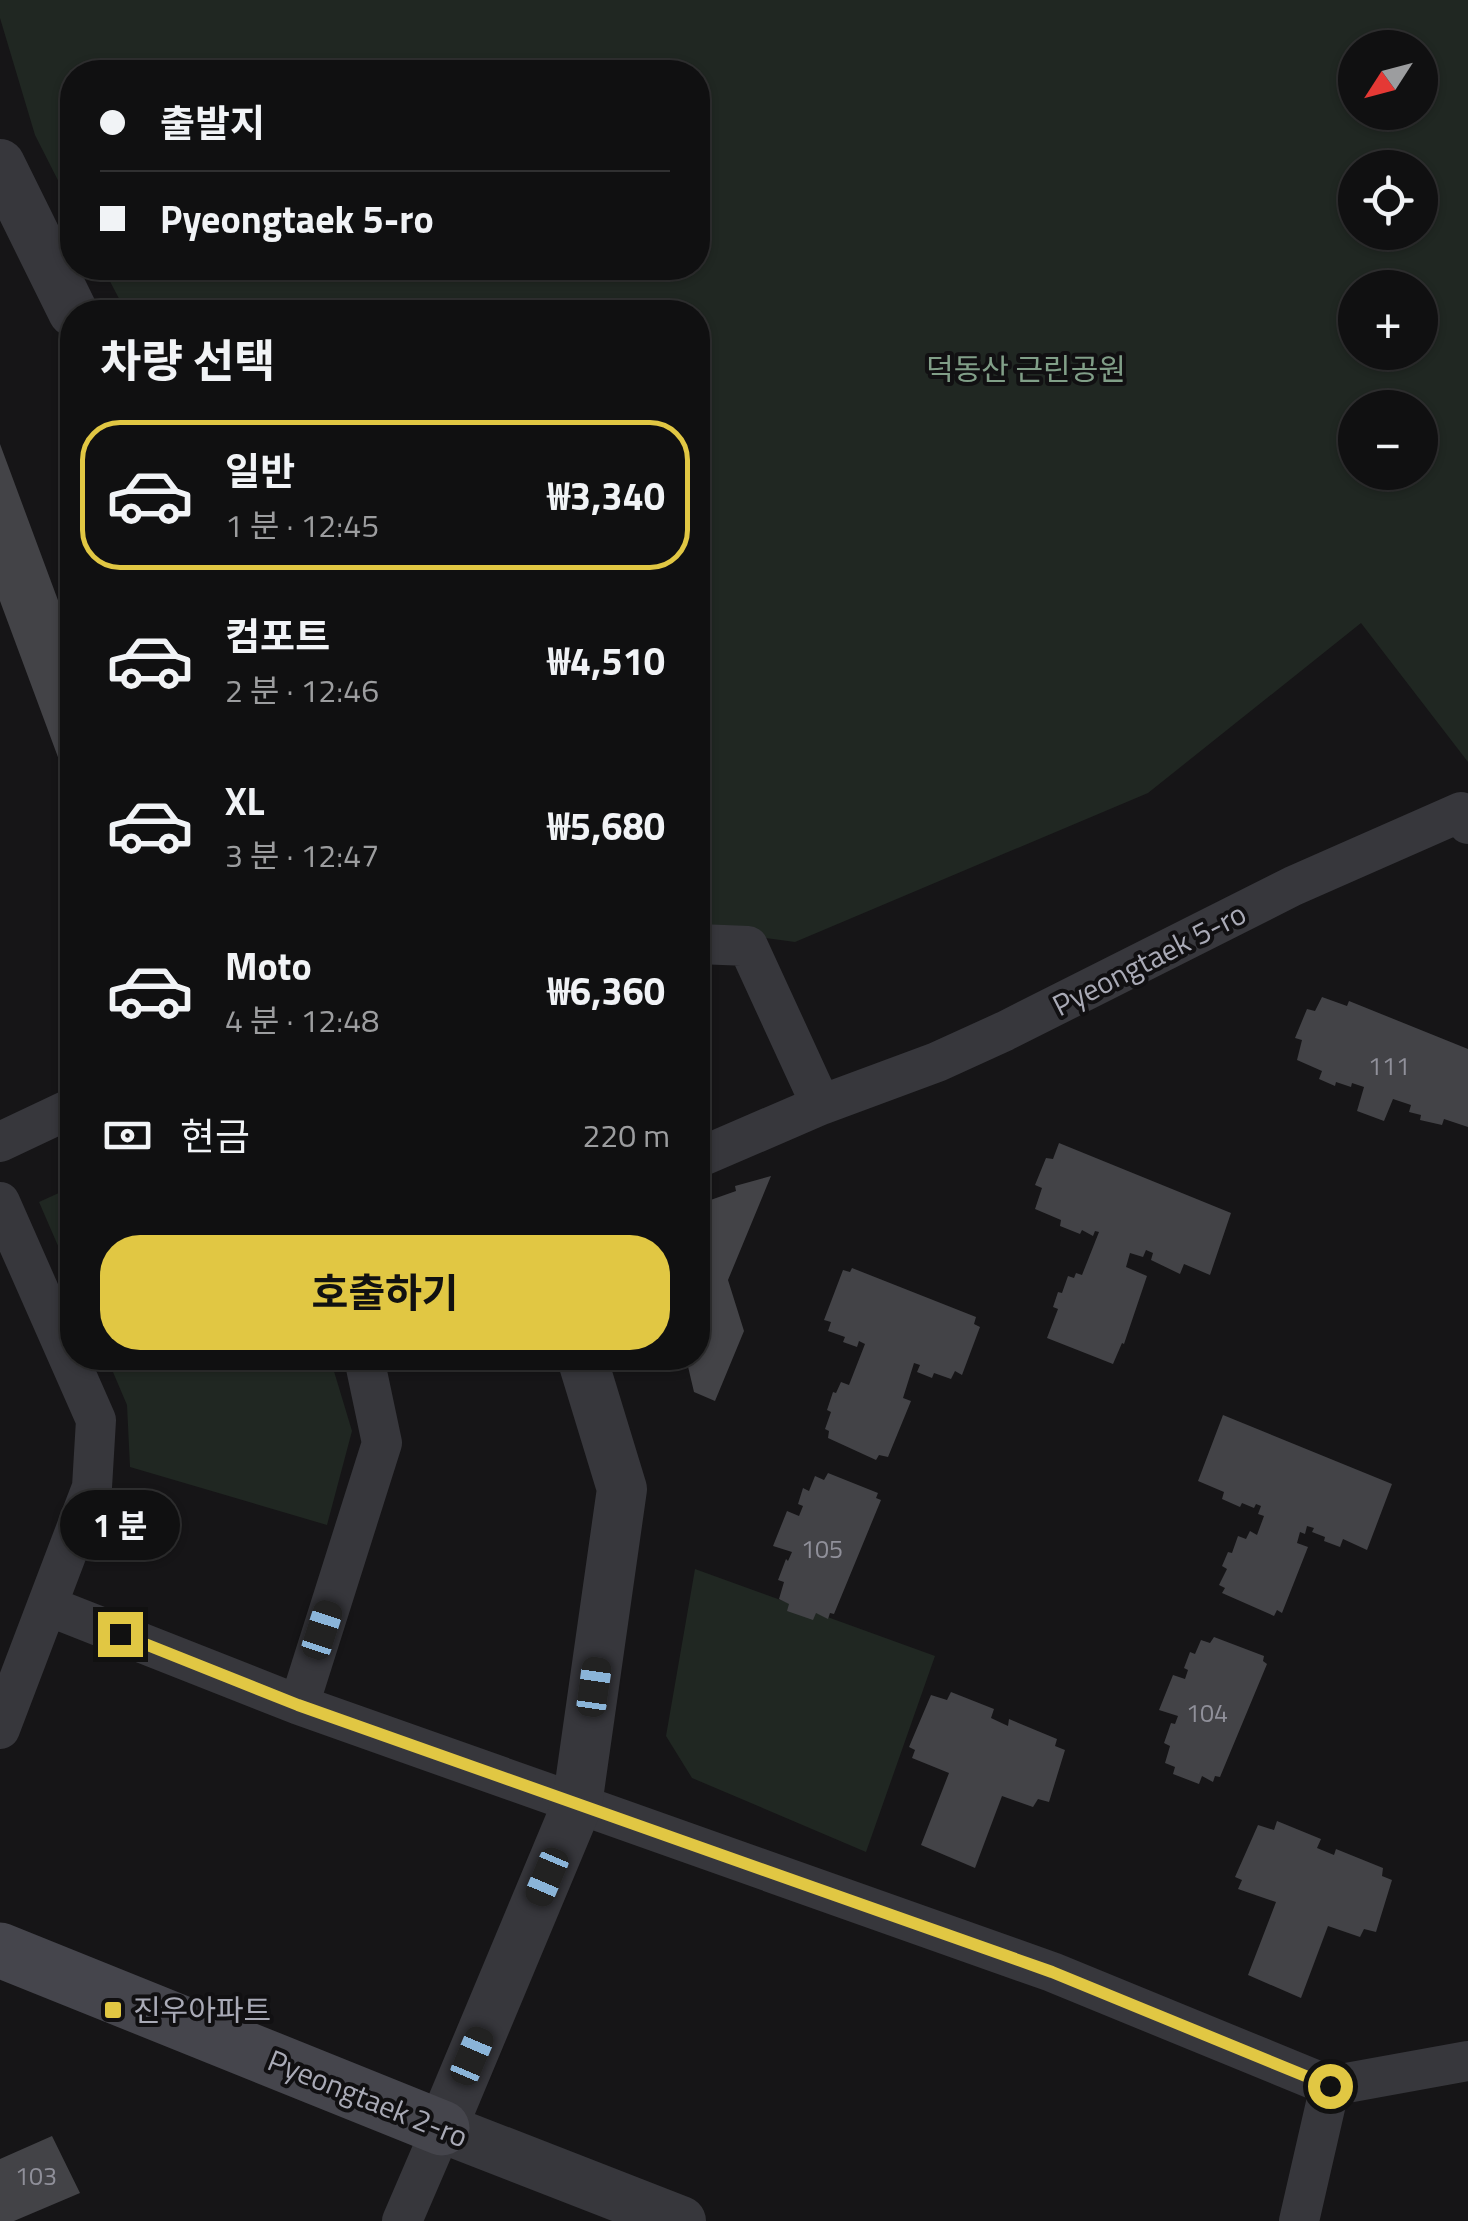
<!DOCTYPE html>
<html lang="ko">
<meta charset="utf-8">
<style>
:root{--surface:#101011;--page:#1e1e1f;--text:#f1f3f6;--muted:#9c9d9f;--line:#303031;--accent:#e1c743}
body{margin:0;font-family:"Titillium Web","Noto Sans KR",sans-serif;background:var(--page);color:var(--text);height:100vh;display:flex;flex-direction:column;font-size:38px;white-space:nowrap}
*{box-sizing:border-box;margin:0}
p{font-size:32px;color:var(--muted)}
.icon{flex:none;width:55px;height:55px;fill:none;stroke:currentColor;stroke-width:2;stroke-linecap:round;stroke-linejoin:round}
.map{position:relative;flex:1;overflow:hidden}
.drawer{position:absolute;left:60px;top:300px;width:650px;height:1070px;display:flex;flex-direction:column;background:var(--surface);border-radius:40px;box-shadow:0 2px 8px #0004,0 0 0 2px var(--line)}
.drawer>*{flex:none}
.guide{position:absolute;left:60px;top:60px;width:650px;height:220px;border-radius:40px;box-shadow:0 2px 8px #0004,0 0 0 2px var(--line);display:grid;align-content:center;height:220px;padding:0 40px;background:var(--surface)}
.needle{width:65px;rotate:234deg}
.buttons{position:absolute;left:1338px;top:30px;display:grid;gap:20px}
.buttons a{display:grid;place-items:center;width:100px;height:100px;border-radius:50%;background:var(--surface);box-shadow:0 2px 8px #0004,0 0 0 2px var(--line);font-size:50px}
.end{position:absolute;width:45px;height:45px;margin:-22px;border:12px solid #e1c743;background:#111;box-shadow:0 0 0 5px #111}
.from{border-radius:50%}
.bubble{position:absolute;height:70px;border-radius:35px;background:var(--surface);box-shadow:0 2px 8px #0004,0 0 0 2px var(--line);font-size:32px;font-weight:700;line-height:70px;text-align:center}
.car{position:absolute;width:30px;height:60px;margin:-30px -15px;border-radius:12px;box-shadow:0 0 8px 2px #0007;background:linear-gradient(#222 24%,#8ab4d8 0 40%,#222 0 76%,#8ab4d8 0 86%,#222 0)}
.guide b{display:flex;align-items:center;gap:35px;height:95px;font-size:38px}
.guide b+b{border-top:2px solid var(--line)}
.guide i{width:25px;height:25px;background:var(--text)}
ul{padding:0;list-style:none}
li{display:flex;align-items:center;gap:30px;height:150px;margin:0 20px 15px;padding:0 20px;border:5px solid transparent;border-radius:40px}
li div{flex:1}
li b{display:block;font-size:38px}
li em{font-style:normal;font-weight:700}
li.current{border-color:var(--accent)}
li>.icon{width:90px;height:90px;stroke-width:1.5}
h2{padding:0 40px;font-size:45px;line-height:120px}
.pay{display:flex;align-items:center;gap:25px;height:110px;padding:0 40px;font-size:38px}
.pay p{margin-inline-start:auto}
.primary-button{display:flex;gap:20px;margin-top:auto;padding:20px 40px}
.primary-button a{flex:1;height:115px;border-radius:40px;background:var(--accent);color:#111;font-size:40px;font-weight:700;line-height:115px;text-align:center}
.map>svg:first-child{display:block}
.green{fill:#202722;fill-rule:evenodd}
.building{fill:#434347}
.lines{fill:none;stroke-linecap:round;stroke-linejoin:round}
.minor{stroke:#37373c;stroke-width:40}
.tertiary{stroke:#37373c;stroke-width:50}
.secondary{stroke:#45454c;stroke-width:55}
.route{stroke:#e1c743;stroke-width:12}
.poi-dot{fill:#e1c743;stroke:#111012;stroke-width:4}
.labels{text-anchor:middle;dominant-baseline:central;stroke-width:8;stroke-linejoin:round;paint-order:stroke}
.number-label{font-size:25px;fill:#90909a}
.park-label{font-size:30px;fill:#819f88;stroke:#111012}
.street-label{font-size:30px;fill:#a9aab6;stroke:#111012}
.poi-label{font-size:30px;fill:#a9aab6;stroke:#111012;text-anchor:start}
</style>
<div class="map">
<svg width="1468" height="2221" viewBox="0 0 1468 2221">
<rect width="100%" height="100%" fill="#161517"/>
<path class="green" d="M0,0H1468V762L1361,623L1148,793L795,942L698,929V312H126L103,268H698V72H72V208L35,135L0,18ZM1355,48H1420V112H1355ZM1355,168H1420V232H1355ZM1355,288H1420V352H1355ZM1355,408H1420V472H1355Z
M72,1187V1278L39,1202Z
M107,1358H330L352,1431L327,1525L130,1467L127,1405Z
M695,1569L935,1656L866,1852L692,1778L666,1736Z"/>
<path class="building" d="M0,444L72,638V774L65,776L0,601Z
M1322,997L1347,1006L1349,1001L1468,1049V1127L1444,1119L1442,1125L1420,1120L1421,1115L1409,1112L1411,1105L1393,1099L1384,1121L1357,1111L1364,1087L1352,1083L1351,1087L1336,1082L1335,1086L1319,1079L1322,1071L1297,1060L1302,1040L1295,1038L1307,1009L1315,1011Z
M1059,1143L1231,1213L1210,1275L1184,1264L1180,1274L1151,1260L1153,1253L1146,1250L1143,1257L1130,1253L1126,1267L1147,1276L1124,1344L1122,1343L1113,1364L1047,1338L1058,1309L1053,1307L1058,1292L1062,1293L1068,1276L1074,1278L1076,1273L1082,1275L1099,1232L1095,1231L1093,1236L1082,1230L1080,1234L1060,1226L1061,1220L1035,1209L1042,1188L1035,1185L1046,1158L1053,1159Z
M771,1176L728,1280L744,1331L715,1401L694,1392L686,1358H698V1210L703,1209L702,1203L736,1191L735,1186Z
M852,1268L976,1317L974,1324L980,1327L962,1375L955,1371L951,1379L934,1373L932,1378L917,1372L920,1365L914,1363L903,1398L911,1401L888,1457L879,1455L876,1460L828,1438L829,1431L825,1429L831,1412L827,1410L833,1392L836,1393L841,1382L849,1385L865,1344L859,1341L857,1347L843,1342L845,1337L828,1331L831,1322L824,1320L843,1270L850,1272Z
M1223,1415L1392,1484L1367,1550L1343,1539L1340,1547L1324,1541L1325,1537L1312,1532L1314,1528L1307,1526L1305,1534L1300,1532L1297,1543L1308,1547L1282,1613L1277,1610L1274,1616L1222,1593L1225,1588L1219,1585L1227,1569L1222,1566L1228,1552L1232,1553L1238,1536L1246,1539L1250,1531L1257,1535L1264,1516L1258,1514L1261,1506L1256,1504L1254,1508L1242,1503L1240,1507L1222,1499L1224,1492L1198,1481Z
M828,1473L878,1493L876,1498L881,1500L834,1614L830,1613L828,1619L816,1613L813,1620L787,1611L789,1604L779,1599L784,1582L778,1580L786,1559L788,1561L792,1552L773,1546L787,1511L799,1516L803,1506L798,1504L803,1488L809,1491L815,1476L824,1480Z
M1214,1637L1264,1656L1263,1661L1267,1664L1220,1777L1215,1776L1213,1782L1202,1776L1199,1784L1173,1774L1175,1767L1165,1763L1170,1746L1164,1743L1171,1723L1175,1724L1178,1716L1159,1710L1173,1675L1185,1679L1188,1670L1184,1668L1190,1652L1195,1654L1201,1640L1210,1643Z
M951,1692L994,1709L991,1718L1008,1726L1009,1719L1057,1739L1055,1746L1065,1750L1049,1802L1038,1799L1033,1807L1002,1796L975,1868L921,1845L949,1773L912,1758L915,1750L909,1747L931,1695L947,1700Z
M1277,1821L1321,1839L1317,1848L1334,1855L1336,1849L1383,1868L1382,1876L1392,1880L1376,1932L1364,1929L1360,1937L1328,1926L1301,1998L1248,1975L1276,1902L1238,1889L1242,1880L1235,1877L1258,1825L1274,1830Z
M52,2136L80,2193L14,2221H0V2159Z"/>
<g class="lines">
<path class="minor" d="M698,944L748,946L821,1105
M0,1142L72,1108
M698,1158L821,1105L937,1062L1005,1031L1293,886L1461,812L1468,824
M0,1202L96,1420L92,1487L0,1729
M48,1606L299,1705L1052,1972L1330,2086L1468,2061
M299,1705L382,1443L364,1358
M402,2221L442,2128
M1299,2221L1330,2086"/>
<path class="tertiary" d="M0,164L73,312
M582,1358L622,1489L577,1805L442,2128L681,2221"/>
<path class="secondary" d="M0,1950L442,2128"/>
</g>
<g class="lines">
<path class="route" d="M120,1634L298,1705L1052,1972L1330,2086"/>
</g>
<rect class="poi-dot" x="103" y="2000" width="20" height="20" rx="5"/>
<g class="labels">
<g class="number-label">
<text x="1389" y="1066">111</text>
<text x="822" y="1549">105</text>
<text x="1207" y="1713">104</text>
<text x="36" y="2176">103</text>
</g>
<g class="park-label">
<text x="1026" y="369">덕동산 근린공원</text>
</g>
<g class="street-label">
<text transform="translate(1149 959) rotate(-27)">Pyeongtaek 5-ro</text>
<text transform="translate(368 2098) rotate(22)">Pyeongtaek 2-ro</text>
</g>
<g class="poi-label">
<text x="133" y="2010">진우아파트</text>
</g>
</g>
</svg>
<div class="buttons">
<a><svg class="needle" viewBox="-14 -14 28 28"><path d="M0-13l5 13h-10z" fill="#e53935"/><path d="M0 13l5-13h-10z" fill="#9c9d9f"/></svg></a>
<a><svg class="icon" aria-label="locate" viewBox="0 0 24 24"><circle cx="12" cy="12" r="6"/><path d="M12 2v4M12 18v4M2 12h4M18 12h4"/></svg></a>
<a>+</a>
<a>−</a>
</div>
<i class="end from" style="left:1330px;top:2086px"></i>
<i class="end" style="left:120px;top:1634px"></i>
<div class="bubble" style="left:60px;top:1490px;width:120px">1 분</div>
<i class="car" style="left:322px;top:1630px;rotate:18deg"></i>
<i class="car" style="left:594px;top:1687px;rotate:8deg"></i>
<i class="car" style="left:547px;top:1877px;rotate:203deg"></i>
<i class="car" style="left:472px;top:2056px;rotate:23deg"></i>
<div class="guide">
<b><i class="from"></i>출발지</b>
<b><i></i>Pyeongtaek 5-ro</b>
</div>
<section class="drawer">
<h2>차량 선택</h2>
<ul>
<li class="current"><svg class="icon" aria-label="car" viewBox="0 0 24 24"><path d="M5 17H2v-5l4-1 3-4h7l3 4 3 1v5h-3M9 17h6M6 11h13"/><circle cx="7" cy="17" r="2"/><circle cx="17" cy="17" r="2"/></svg><div><b>일반</b><p>1 분 · 12:45</p></div><em>₩3,340</em></li>
<li><svg class="icon" aria-label="car" viewBox="0 0 24 24"><path d="M5 17H2v-5l4-1 3-4h7l3 4 3 1v5h-3M9 17h6M6 11h13"/><circle cx="7" cy="17" r="2"/><circle cx="17" cy="17" r="2"/></svg><div><b>컴포트</b><p>2 분 · 12:46</p></div><em>₩4,510</em></li>
<li><svg class="icon" aria-label="car" viewBox="0 0 24 24"><path d="M5 17H2v-5l4-1 3-4h7l3 4 3 1v5h-3M9 17h6M6 11h13"/><circle cx="7" cy="17" r="2"/><circle cx="17" cy="17" r="2"/></svg><div><b>XL</b><p>3 분 · 12:47</p></div><em>₩5,680</em></li>
<li><svg class="icon" aria-label="car" viewBox="0 0 24 24"><path d="M5 17H2v-5l4-1 3-4h7l3 4 3 1v5h-3M9 17h6M6 11h13"/><circle cx="7" cy="17" r="2"/><circle cx="17" cy="17" r="2"/></svg><div><b>Moto</b><p>4 분 · 12:48</p></div><em>₩6,360</em></li>
</ul>
<div class="pay"><svg class="icon" aria-label="cash" viewBox="0 0 24 24"><path d="M3 7h18v10H3z"/><circle cx="12" cy="12" r="2"/></svg>현금<p>220 m</p></div>
<div class="primary-button"><a>호출하기</a></div>
</section>
</div>
